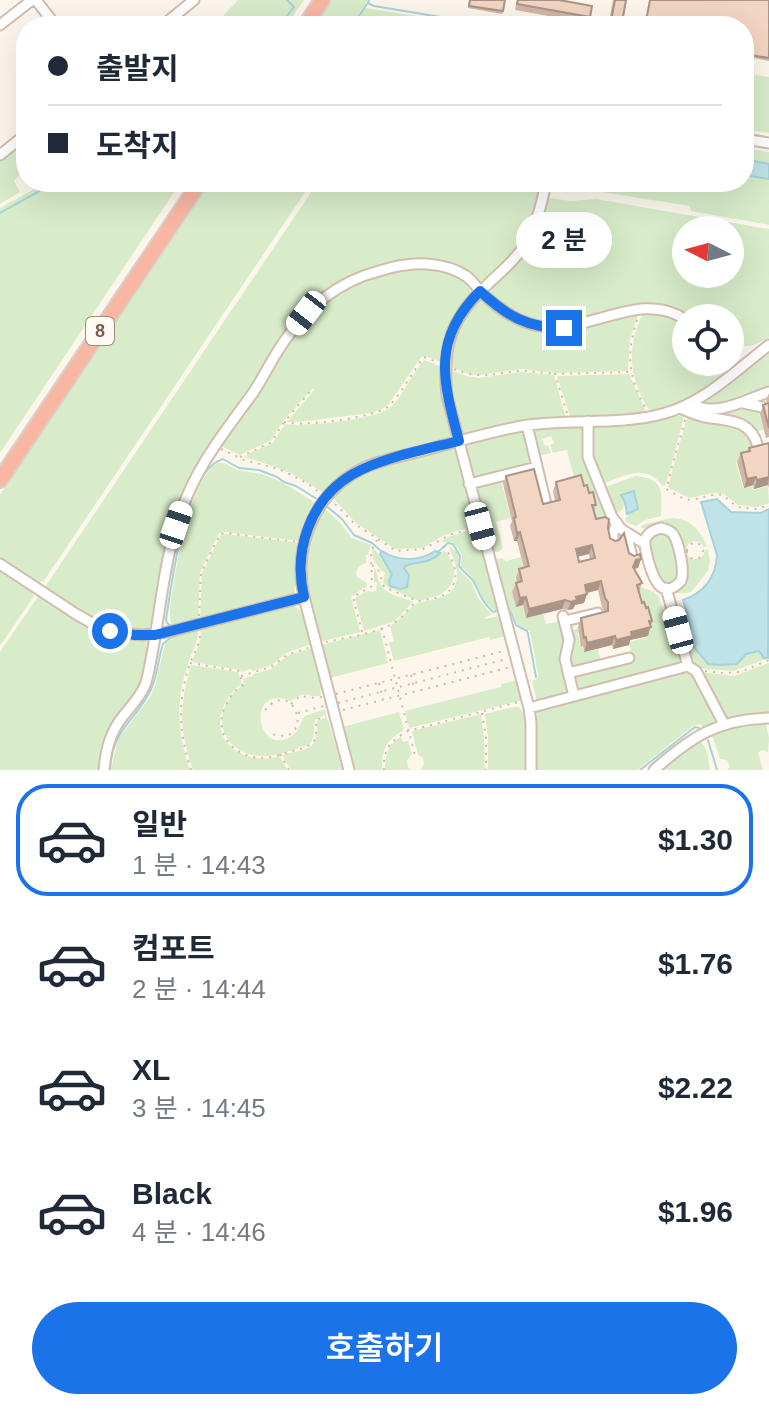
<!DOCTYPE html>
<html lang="ko">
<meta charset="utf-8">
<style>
:root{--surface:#fff;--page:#f6f6f7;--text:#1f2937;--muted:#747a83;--line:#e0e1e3;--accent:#1a73e8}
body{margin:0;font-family:Arial,"Noto Sans KR",sans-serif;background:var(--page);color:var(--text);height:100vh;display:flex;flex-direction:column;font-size:30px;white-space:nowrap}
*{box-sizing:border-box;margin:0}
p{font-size:26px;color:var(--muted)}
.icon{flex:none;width:44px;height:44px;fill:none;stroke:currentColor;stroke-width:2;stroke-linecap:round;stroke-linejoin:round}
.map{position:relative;height:770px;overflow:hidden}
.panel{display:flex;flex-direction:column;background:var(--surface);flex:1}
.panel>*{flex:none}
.hud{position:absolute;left:16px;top:16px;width:738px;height:176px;border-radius:32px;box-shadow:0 8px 32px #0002;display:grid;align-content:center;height:176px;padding:0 32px;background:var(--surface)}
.needle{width:52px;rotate:276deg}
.tools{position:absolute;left:672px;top:216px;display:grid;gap:16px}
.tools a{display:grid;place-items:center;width:72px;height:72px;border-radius:50%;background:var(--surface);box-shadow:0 8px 32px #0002;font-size:40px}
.end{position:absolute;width:36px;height:36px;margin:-18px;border:10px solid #1a73e8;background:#fff;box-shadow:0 0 0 4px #fff}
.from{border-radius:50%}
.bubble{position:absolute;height:56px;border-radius:28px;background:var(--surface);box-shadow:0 8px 32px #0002;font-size:26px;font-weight:600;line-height:56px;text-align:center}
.car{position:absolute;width:24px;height:48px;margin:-24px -12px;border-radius:10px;box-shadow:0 0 6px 2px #0007;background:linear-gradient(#fff 24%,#345 0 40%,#fff 0 76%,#345 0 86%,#fff 0)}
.hud b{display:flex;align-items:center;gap:28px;height:76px;font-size:30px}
.hud b+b{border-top:2px solid var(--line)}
.hud i{width:20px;height:20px;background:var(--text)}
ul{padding:14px 0 0;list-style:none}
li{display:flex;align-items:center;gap:24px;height:112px;margin:0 16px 12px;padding:0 16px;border:4px solid transparent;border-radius:32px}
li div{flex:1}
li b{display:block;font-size:30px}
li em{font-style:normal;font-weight:600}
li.selected{border-color:var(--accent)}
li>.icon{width:72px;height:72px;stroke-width:1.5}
.cta{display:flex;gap:16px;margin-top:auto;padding:16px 32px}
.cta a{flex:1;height:92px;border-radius:48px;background:var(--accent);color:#fff;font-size:32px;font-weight:600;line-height:92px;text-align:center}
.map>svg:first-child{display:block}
.green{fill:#d8ecc9;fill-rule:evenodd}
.water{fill:#bfe3e8;stroke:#a5d3da;stroke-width:2}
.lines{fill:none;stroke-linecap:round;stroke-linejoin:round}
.stream{stroke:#a5d3da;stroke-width:2}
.minor-casing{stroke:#d1beb0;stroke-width:13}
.highway-casing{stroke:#dad1cd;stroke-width:18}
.path{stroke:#d9b8a5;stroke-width:2;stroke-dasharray:2 6;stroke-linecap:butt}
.minor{stroke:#fff;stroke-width:9}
.highway{stroke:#f7b7a3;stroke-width:14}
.wall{fill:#d1b7a8;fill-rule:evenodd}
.shaded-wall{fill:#aa9588}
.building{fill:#f3d5c3;stroke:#aa9588;stroke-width:2;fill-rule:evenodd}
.route{stroke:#1a73e8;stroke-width:10}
.labels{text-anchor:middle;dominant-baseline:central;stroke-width:7;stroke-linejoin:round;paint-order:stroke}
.shield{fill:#fffaf3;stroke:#a28b7f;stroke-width:2}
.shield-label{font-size:18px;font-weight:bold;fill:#7a5c4d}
</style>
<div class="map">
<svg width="769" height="770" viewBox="0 0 769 770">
<rect width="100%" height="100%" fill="#fdf6ec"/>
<path class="green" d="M238,0H304L286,26H219L224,15Z
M328,0H368L351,26H311Z
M365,8L481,26H353Z
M744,73L769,77V133L744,129Z
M15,147L26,155V168L14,181L20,192L0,204V159Z
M744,148L769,152V164L744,159Z
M744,175L769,179V225L691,211L690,206L552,184V182H744Z
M47,182H181L0,453V208Z
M208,182H312L43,582L41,581L39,584L0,559V495Z
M318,182H488L540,190L535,214L522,245L510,260L489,279L478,281L429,261L332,288L251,388L211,443L187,486L172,525L154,624C128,650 67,602 45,587Z
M549,198L571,201L596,199L769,229V337C758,346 744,348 730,345V318H690L682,312L665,306L647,303L562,324H545L513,315L490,295L492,286L530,245L541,223ZM686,230H730V274H686Z
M411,267C433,269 456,268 470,287V295L457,314L443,363L426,356L421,357L388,405L381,409L372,413L297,422H287L314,390L313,388L283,421L271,440L240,455L219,445L290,338L308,314L333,294L370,277Z
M476,300H483L503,316L517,323L558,331L573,330L639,312L630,339L628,371L554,373L523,369L479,375L468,374L447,365L452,334Z
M644,311C659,312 674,315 686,325V362H723L727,368L725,376L689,400L651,413C628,379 626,347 644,311Z
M769,349V388L724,404L704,403V399Z
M424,360L442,367L453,430L452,435L447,440C400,453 359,457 324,493C296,474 276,466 244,457L252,452L273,443L285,424C305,427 376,420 391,407C404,394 412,374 424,360Z
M447,368L466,376L479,378L521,372L554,375L566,419L465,435L461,433L449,397Z
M629,374L647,414L571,419L557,376Z
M742,407L762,411L763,413L759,414L764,430L755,431L700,411Z
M674,415L684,416L670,471L665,485L663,486C646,463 626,475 605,483C592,461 591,455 592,429L594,426Z
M687,417L737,425L750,436L754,453L736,462L743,488L753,486L754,490L768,486L769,503L757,507L738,505L724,494L712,493L690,498L670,489L668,487Z
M575,425L583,428L585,431L611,527L610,540C585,515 575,484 567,450L553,453L550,445L554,443L551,436L542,439L545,446L548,445L551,453L538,456L533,435L537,430Z
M514,432H520L526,435C528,445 536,459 527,466L476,479L472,478L463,451C472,437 498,436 514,432Z
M448,448L456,451L459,455L477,525L442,536L423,548L395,549L356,523L332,497L349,482L372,468Z
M217,463H224L237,470L261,474L280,481L316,503L303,526L299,541L225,532L219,533L200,573L198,621L172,625C167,613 172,594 174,581C180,547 189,485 217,463Z
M529,472L530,477L502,484L511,518L496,522L503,548L499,552H489L475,488L479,485Z
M636,476C666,479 661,493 661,516L645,520L636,526L626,522L625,519L630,513L635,511L625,502L623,509L616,514L605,487Z
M324,508L341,524L352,538L371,545L368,555H366V563C359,566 354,569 357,577L367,583V586L351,597L360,632L319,642L304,583L308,534Z
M672,518C691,519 700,530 707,546L704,547L700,542L694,541L688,544L686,550L681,552L676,535L658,526L642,529L641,526L645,524Z
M478,529L499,609L496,611C484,605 482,594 476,583C472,576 467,572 461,567L462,554L453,542H441C450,534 466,532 478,529Z
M659,532L669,535C677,548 683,569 676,583L666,585L658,580L648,544L650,537Z
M226,534L299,543L294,593L288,598L200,620L202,573L221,535Z
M448,545L458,553L459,570L471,581L478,598L492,615L485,617V619L500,616L505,636L490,640L489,637L394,661L389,643L394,641L390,626C400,620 405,612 414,605C421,601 431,601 439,598C467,589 456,563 448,545Z
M373,547L392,573L390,586L401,589L406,571L405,566L436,557L444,550C462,570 455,593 429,598C427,599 419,601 417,600C411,599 404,594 399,592C392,589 388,588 383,583L385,573C377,567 370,558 373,547Z
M708,549L710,562L708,571L692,591L687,593H676L682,555L687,554L691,559H698L703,556L705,550Z
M521,557L523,568L532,573L515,578L518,590L512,592L516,607L523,606L526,618L543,614L546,624L561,621L566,640L567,694L537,702L532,681L537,679L538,674L530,631L517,624L512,611L505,607L494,560L502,558L506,561Z
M374,568C378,574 378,582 382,587C388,595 405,598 413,602L395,621L364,631L355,598L367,591L373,592L376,590L377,583L374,581Z
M0,569L34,591L32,594L34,596L0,646Z
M641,587L654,592L659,597L670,633H674L681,657L678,664L579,691L576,689L574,677L632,660L629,642L648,637L635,594L639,592V588Z
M39,595L81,623L99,631L143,639L149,643L147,664L140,689L110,730L100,770H0V652Z
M288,605C307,606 307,629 311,644L286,653L272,665L252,671L251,669L241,672L240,670L192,662L201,638L200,628Z
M198,628C199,643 192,651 188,664C175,703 177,731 190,770H111L118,739L150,697L155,686L165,644L171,640L175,635Z
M578,628L579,632L577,633L584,652L598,649L601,662L570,669L568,655L571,631Z
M688,628L694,647L704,661L759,651L768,658L769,656V658L733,671L705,669L696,666L691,661L683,629Z
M380,630L388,663L330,678L321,645Z
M312,648L323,689L320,691L321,696C305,698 307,689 291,701C245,682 256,759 292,736C299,731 300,722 305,716L325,709L326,714L315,720C313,730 317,738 308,745C293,749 275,758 259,756C216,751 210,706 244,685L243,679L253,676V674L271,669L287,656Z
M769,663V712L758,715L725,718L702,672L734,676Z
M191,665L238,672L242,684C236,687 233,692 229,697C202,736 241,768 280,756L287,770H193C179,729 179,707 191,665Z
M681,671L692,673L715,716V722L705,728L700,724L693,726L637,770H533L534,716L536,711Z
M518,680L523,700L409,728L405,711L501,687V684Z
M513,707H519C531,723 528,751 528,770H488V737L485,714Z
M399,712L404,730C386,740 382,749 382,770H353L342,727Z
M481,714L484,738L485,770H418L421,769L424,764L423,758L418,755L412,731Z
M327,717L343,770H291L282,755C308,748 318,752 317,721Z
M749,724H766L769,738L768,752L761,750L758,753L763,770H727L730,767L727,760L720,759L712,735Z
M401,737L403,742L408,741L412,754L407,760L408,768L412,770H385C385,756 388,743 401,737Z
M695,741C709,742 708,759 710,770H660Z"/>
<path class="water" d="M744,159L769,164V179L744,175Z
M634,491L638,509L627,514L625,502L621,495Z
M717,499L731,512L761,513L769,509L768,658H764L759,651L746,654L737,664L720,665L708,664L694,647L688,628L691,627L683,600C704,593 716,577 717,555L701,502Z
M382,551C397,561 419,562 435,551L440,553C430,564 417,561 405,566L404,568L409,575L407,587L401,589L390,586L389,581L392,574L380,554Z"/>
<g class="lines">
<path class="stream" d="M369,0L368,3L374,6L495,26
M279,26L294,7L287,0
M352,26L367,4
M0,213L56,182
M325,505L342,519L354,535L372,543L381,551
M438,552L448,543L453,544L460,556L459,566C463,572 470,576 474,582C481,595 481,601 493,612L501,610
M507,609L511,612L516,625L527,631L528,634L536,677
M172,627L167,623L166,619C172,584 184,470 223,459L239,468L259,470L277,477L284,482L296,486L320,501
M708,740L717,770
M110,770C112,727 138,720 152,687C158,673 158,658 163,644L173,636V633
M640,770L695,727L699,728"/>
<defs>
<path id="minor" d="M36,0L56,26
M0,25L32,0
M162,26L194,0
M744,139L769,143
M0,155L26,134
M691,403C715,419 746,399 769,392
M743,403L762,407
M680,408C689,412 696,415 705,417C729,421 751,419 758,447
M588,421V457L612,517L621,529L645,544
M527,425L546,504
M469,484L537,467
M661,528C666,530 669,529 673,534C679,543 685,571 681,581C661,602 653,577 648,560C647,554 644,546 645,540C648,532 654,530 661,528Z
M626,533L632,557
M613,542V533L617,523
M0,564L76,614L97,626L120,633L142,635L168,632L304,597
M666,588L688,666L696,671L724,724
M563,616L569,640L565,659L574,696
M565,621L598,613
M568,673L629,658
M529,708L688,666
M104,770C106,749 110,732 124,715C132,705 141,696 146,683C159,630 161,575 177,523C194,469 221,437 253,393C263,378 271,361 281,346C305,309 336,282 379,271C395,266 410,263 427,264C441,265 454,268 466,276C473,281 477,288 483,294C498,308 514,320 534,325C586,338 639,287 686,320
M349,770L304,597C292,544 317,488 368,466C388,458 412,454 433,448C464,440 496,430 528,425C571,419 621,425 662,414C704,403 735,371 769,345
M531,770V723L529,708L447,396C442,348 450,319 486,286C499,273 514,262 524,246C536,227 542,204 546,182
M654,770C691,737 718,719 769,718"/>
<path id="highway" d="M305,26L322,0
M0,480L200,182"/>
</defs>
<use href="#minor" class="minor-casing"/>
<use href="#highway" class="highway-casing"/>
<path class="path" d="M637,320C626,354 628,377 646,409
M454,369C483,381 495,372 523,371C533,371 544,373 555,374
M567,413L555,374L630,372
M685,420L666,489L684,499L691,500L716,494L723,495L737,507L757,509L769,505
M284,422C303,427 377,418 390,405C403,391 412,372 424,357L437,362
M221,449L244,460L279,469L307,483L320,493
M240,457L272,442L281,426L312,389
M335,504L355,524L396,551L423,549L450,535L475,527
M687 551a8 8 0 1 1 16 0a8 8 0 1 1-16 0Z
M372,565L378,569L384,587L417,601
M199,616L201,573L220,534L226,533L298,542
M382,628L415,755
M362,632L353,597L372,586L371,551L377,540
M326,642C348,637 377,634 397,621C404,616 408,608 415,603C421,599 431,600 439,597C466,587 455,556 439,542
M190,663L239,671L243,685C237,688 234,692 230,698C211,725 225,753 258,758C268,759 279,755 289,752C299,749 310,748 316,738V720L326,716
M705,671L723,673L740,672L769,660
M411,675L415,690
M241,676L271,667L287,655L308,648
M379,683L383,699
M336,694L504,651
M338,703L506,659
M291,704L300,696L315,698L322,697
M265,710C296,674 316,748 272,734
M343,710L511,667
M298,713L324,706
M482,713L486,737V770
M280,754L289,770
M191,770C179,732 177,705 189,666C193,654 201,644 200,631
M384,770C383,749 390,741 408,731L518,702"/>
<use href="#minor" class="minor"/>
<use href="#highway" class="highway"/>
</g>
<path class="wall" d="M469,0L503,11L502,14L468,8Z
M517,0L590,17L588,23L515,10Z
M613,0H626L621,26H608Z
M769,0V61L744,56V26Z
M769,393V437L766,438L760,414L763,405L768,404L766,401Z
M769,443V488L768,485L754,489L753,485L744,488L737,462L741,453L748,452L749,448Z
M506,476L543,504L555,501L553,491L556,482L584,486L596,505L594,511L596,519L608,528L610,538L629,553L641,559L638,568L634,569L642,583L639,592L642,603L650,624L648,636L630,640L629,645L613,649L612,645L584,652L583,646L581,647L578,627L581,618L605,612L602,607L598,590L587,593L584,603L575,605L573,609L568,610L562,609L526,618L523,605L516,607L512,592L516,583H517L516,578L519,569L524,568L517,541H514L510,526L512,521L503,484ZM589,554L590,560L579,562L578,556Z"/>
<path class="shaded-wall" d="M756,477L753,485L744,488L747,479Z
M769,477L768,485L754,489L757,480Z
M520,532L517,541H514L517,533Z
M592,545L589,554L573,558L576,549Z
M641,559L638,568L632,569L636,560Z
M601,581L598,590L582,594L585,585Z
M587,594L584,603L575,605L573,609L568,610L571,602L576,597Z
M526,597L523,605L516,607L520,598Z
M565,600L562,609L526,618L529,609Z
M649,621H652L648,636L630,640L629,645L613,649L616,640Z
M615,636L612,645L584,652L587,643Z"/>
<path class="building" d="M470,0H505L503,11L469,6Z
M518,0H559L592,6L590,17L517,4Z
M615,0H626L622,23L611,21Z
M650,0H769V58L744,54V26H645Z
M769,403V428L763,405Z
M769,443V477L757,480L756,477L747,479L741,453L750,451L749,448Z
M534,469L543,504L560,500L556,482L581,475L584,486L587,485L589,493L593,492L596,505H592L596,519L605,517L609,519L608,528L610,538L615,541L619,540L624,533L629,553L634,556L640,554L641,559L636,560L633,567L641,581L642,583L637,585L642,603L644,602L646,608L648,607L652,621H649L651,627L631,632L632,636L616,640L615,636L587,643L586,637L584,638L581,618L608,611V602L605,598L601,581L585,585L587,594L576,597L577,600L571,602L565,600L529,609L526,597L520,598L516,583L522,581L519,569L529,566L520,532L517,533L514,518L516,517L506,476ZM592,545L595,558L579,562L576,549Z"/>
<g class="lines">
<path class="route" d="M110,631L135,635H155L304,597C293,551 310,499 353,474C381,458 427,449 459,441C443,381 431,340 480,291C507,316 527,328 564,328"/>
</g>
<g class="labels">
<rect class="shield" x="86" y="317" width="28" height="28" rx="6"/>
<g class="shield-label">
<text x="100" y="331">8</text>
</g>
</g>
</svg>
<div class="tools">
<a><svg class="needle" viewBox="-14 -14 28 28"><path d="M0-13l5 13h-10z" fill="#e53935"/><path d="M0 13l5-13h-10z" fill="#747a83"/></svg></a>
<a><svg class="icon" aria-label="locate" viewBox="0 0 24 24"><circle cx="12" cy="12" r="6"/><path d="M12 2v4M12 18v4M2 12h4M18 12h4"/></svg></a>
</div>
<i class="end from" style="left:110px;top:631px"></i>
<i class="end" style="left:564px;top:328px"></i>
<div class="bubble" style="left:516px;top:212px;width:96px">2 분</div>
<i class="car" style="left:306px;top:313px;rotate:218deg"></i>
<i class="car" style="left:176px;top:525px;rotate:19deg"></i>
<i class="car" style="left:480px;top:526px;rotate:165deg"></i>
<i class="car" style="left:678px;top:630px;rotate:345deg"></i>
<div class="hud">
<b><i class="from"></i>출발지</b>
<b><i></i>도착지</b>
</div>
</div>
<section class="panel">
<ul>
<li class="selected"><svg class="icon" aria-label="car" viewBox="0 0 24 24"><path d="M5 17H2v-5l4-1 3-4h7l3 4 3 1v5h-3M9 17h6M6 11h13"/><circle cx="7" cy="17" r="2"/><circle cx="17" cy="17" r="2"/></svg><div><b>일반</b><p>1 분 · 14:43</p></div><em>$1.30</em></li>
<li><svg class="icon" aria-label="car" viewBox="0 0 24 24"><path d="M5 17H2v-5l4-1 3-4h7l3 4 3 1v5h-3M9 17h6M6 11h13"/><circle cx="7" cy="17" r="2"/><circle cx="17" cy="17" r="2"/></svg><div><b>컴포트</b><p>2 분 · 14:44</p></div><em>$1.76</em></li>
<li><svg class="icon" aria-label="car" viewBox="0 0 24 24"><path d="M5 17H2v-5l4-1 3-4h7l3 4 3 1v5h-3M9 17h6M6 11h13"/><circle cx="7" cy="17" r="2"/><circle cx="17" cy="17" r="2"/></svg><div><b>XL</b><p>3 분 · 14:45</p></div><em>$2.22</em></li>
<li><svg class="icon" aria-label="car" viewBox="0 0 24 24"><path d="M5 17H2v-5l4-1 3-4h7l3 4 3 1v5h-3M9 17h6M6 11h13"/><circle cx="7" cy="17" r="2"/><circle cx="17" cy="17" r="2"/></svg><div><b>Black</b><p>4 분 · 14:46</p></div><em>$1.96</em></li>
</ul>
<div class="cta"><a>호출하기</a></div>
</section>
